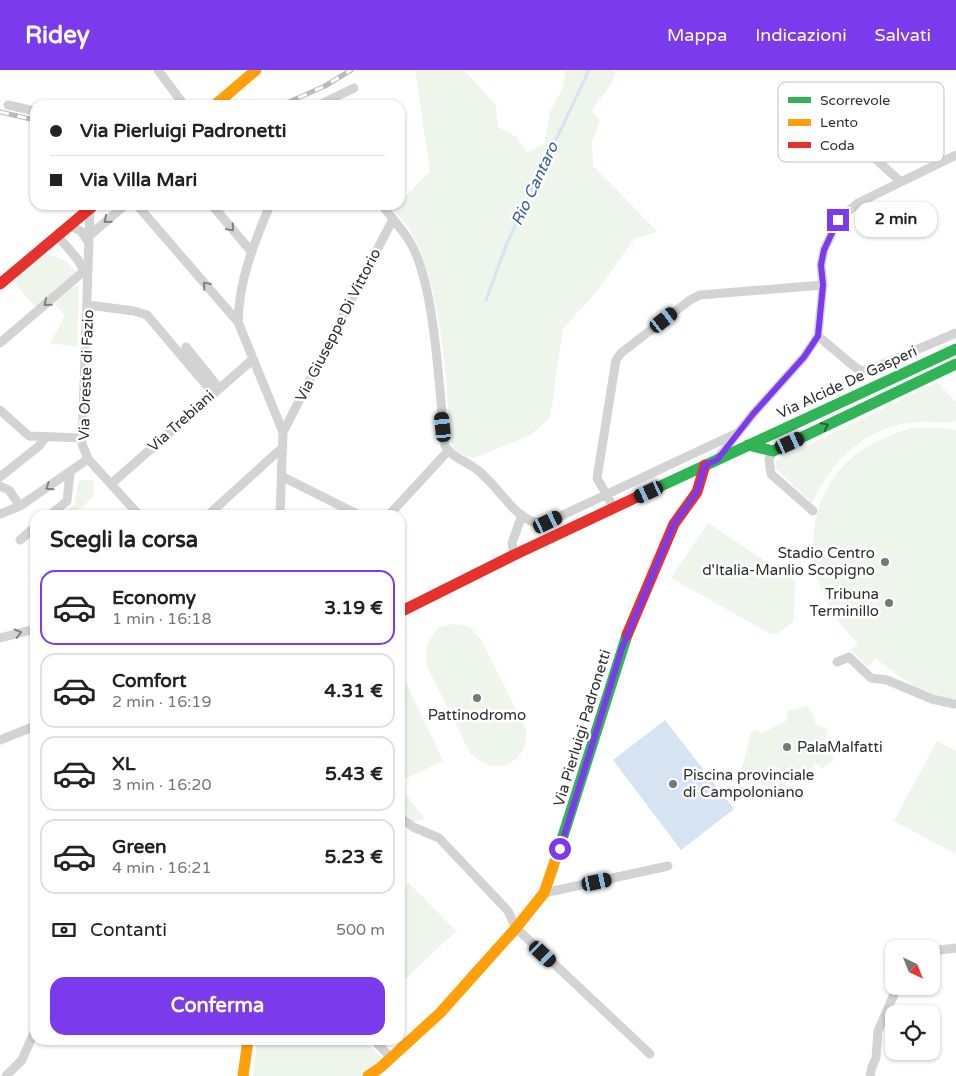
<!DOCTYPE html>
<html lang="it">
<meta charset="utf-8">
<style>
:root{--surface:#fff;--page:#f6f6f6;--text:#222;--muted:#767676;--line:#e0e0e0;--accent:#7c3aed}
body{margin:0;font-family:"Varela Round",sans-serif;background:var(--page);color:var(--text);height:100vh;display:flex;flex-direction:column;font-size:19px;white-space:nowrap}
*{box-sizing:border-box;margin:0}
p{font-size:16px;color:var(--muted)}
.icon{flex:none;width:28px;height:28px;fill:none;stroke:currentColor;stroke-width:2;stroke-linecap:round;stroke-linejoin:round}
.map{position:relative;flex:1;overflow:hidden}
.drawer{position:absolute;left:30px;top:440px;width:375px;height:535px;display:flex;flex-direction:column;background:var(--surface);border-radius:15px;box-shadow:0 1px 4px #0004}
.drawer>*{flex:none}
.top-card{position:absolute;left:30px;top:30px;width:375px;height:110px;border-radius:15px;box-shadow:0 1px 4px #0004;display:grid;align-content:center;height:110px;padding:0 20px;background:var(--surface)}
.needle{width:32px;rotate:137deg}
.tools{position:absolute;left:885px;top:870px;display:grid;gap:10px}
.tools a{display:grid;place-items:center;width:55px;height:55px;border-radius:10px;background:var(--surface);box-shadow:0 1px 4px #0004;font-size:25px}
.end{position:absolute;width:22px;height:22px;margin:-11px;border:6px solid #7c3aed;background:#fff;box-shadow:0 0 0 2px #fff}
.from{border-radius:50%}
.bubble{position:absolute;height:35px;border-radius:15px;background:var(--surface);box-shadow:0 1px 4px #0004;font-size:16px;font-weight:800;line-height:35px;text-align:center}
.car{position:absolute;width:15px;height:30px;margin:-15px -8px;border-radius:6px;box-shadow:0 0 4px 1px #0007;background:linear-gradient(#222 24%,#8ab4d8 0 40%,#222 0 76%,#8ab4d8 0 86%,#222 0)}
.top-card b{display:flex;align-items:center;gap:18px;height:48px;font-size:19px}
.top-card b+b{border-top:1px solid var(--line)}
.top-card i{width:12px;height:12px;background:var(--text)}
ul{padding:0;list-style:none}
li{display:flex;align-items:center;gap:15px;height:75px;margin:0 10px 8px;padding:0 10px;border:2px solid var(--line);border-radius:15px}
li div{flex:1}
li b{display:block;font-size:19px}
li em{font-style:normal;font-weight:800}
li.selected{border-color:var(--accent)}
li>.icon{width:45px;height:45px;stroke-width:1.5}
h2{padding:0 20px;font-size:22px;line-height:60px}
.pay{display:flex;align-items:center;gap:12px;height:55px;padding:0 20px;font-size:19px}
.pay p{margin-inline-start:auto}
.action{display:flex;gap:10px;margin-top:auto;padding:10px 20px}
.action a{flex:1;height:58px;border-radius:15px;background:var(--accent);color:#fff;font-size:20px;font-weight:800;line-height:58px;text-align:center}
header{display:flex;align-items:center;gap:30px;box-sizing:border-box;height:70px;padding:0 25px;background:var(--accent);color:#fff}
header strong{font-size:24px}
nav{display:flex;gap:28px;margin-inline-start:auto;font-size:18px}
.map>svg:first-child{display:block}
.green{fill:#eef5eb}
.water{fill:#d6e3f3}
.lines{fill:none;stroke-linecap:round;stroke-linejoin:round}
.stream{stroke:#d6e3f3;stroke-width:3}
.street{stroke:#d3d3d3;stroke-width:9}
.fast{stroke:#30b455;stroke-width:11}
.slow{stroke:#ff9f0a;stroke-width:11}
.jam{stroke:#e5322d;stroke-width:11}
.rail-casing{stroke:#bababa;stroke-width:5}
.rail{stroke:#fff;stroke-width:3;stroke-dasharray:9;stroke-linecap:butt}
.oneway{stroke:#808080}
.oneway2{stroke:#2f5d3c}
.route{stroke:#7c3aed;stroke-width:6}
.poi-dot{fill:#777;stroke:#fff;stroke-width:2}
.labels{text-anchor:middle;dominant-baseline:central;stroke-width:5;stroke-linejoin:round;paint-order:stroke}
.street-label{font-size:15px;fill:#2e2e2e;stroke:#fff}
.poi-label{font-size:15px;fill:#2e2e2e;stroke:#fff;text-anchor:end}
.water-label{font-size:16px;font-style:italic;fill:#356196;stroke:#fff}
.key{fill:#fff;stroke:#c0c0c0;stroke-width:1}
.key-label{font-size:14px;fill:#2e2e2e}
</style>
<header>
<strong>Ridey</strong>
<nav><a>Mappa</a><a>Indicazioni</a><a>Salvati</a></nav>
</header>
<div class="map">
<svg width="956" height="1006" viewBox="0 0 956 1006">
<rect width="100%" height="100%" fill="#fff"/>
<path class="green" d="M415,0H464L496,35L498,57L517,67L527,83L544,73L550,42L562,19L566,0H614L616,4C610,20 600,26 592,41L600,51L592,71L593,96L658,162L635,168L596,222L563,259L550,348L531,365L474,388L458,383L453,378L449,368C448,309 440,219 414,167C409,157 400,148 393,140L400,135V132L430,101Z
M45,183L66,191L77,204L36,238L12,210Z
M79,215L77,277L50,273L65,246L54,233L71,218Z
M937,312L956,332V351C944,354 930,351 917,352C866,356 833,389 812,433L775,398L776,391Z
M911,358H944L956,360V629C924,626 900,609 876,588L868,597L851,580L858,573C806,525 795,444 847,392C865,374 888,366 911,358Z
M79,410H94L93,427L73,445H61L74,435Z
M708,453L795,511L794,551L777,564H771L671,508Z
M454,554L469,556L480,568L526,659C529,678 516,697 495,696C485,696 477,689 470,683L428,598C423,580 428,571 439,557Z
M404,608L443,691L400,711V610Z
M805,636H807L815,648V653L828,660L824,671L834,690L822,699L815,693L812,700L786,713L787,718L783,720L747,711L742,698L751,663L757,660L762,663L786,651L789,639L795,640Z
M937,671L956,681V784L894,751Z
M400,717L425,749L413,752L400,738Z
M409,813L456,861L400,914V821Z
M257,970H365L382,989L359,1006H253Z"/>
<path class="water" d="M665,650L734,739L681,780L613,690Z"/>
<g class="lines">
<path class="stream" d="M486,230L507,173L589,0"/>
<path class="street" d="M158,0L184,35
M8,35L35,41
M319,35L354,18
M851,67L901,112
M137,135L238,252
M212,135L250,180
M270,135C254,173 239,210 238,252L283,362L280,445
M382,135C391,147 402,159 410,172C436,216 439,323 445,376C453,388 464,390 476,399C496,413 508,439 529,450C536,454 541,453 548,452L737,363
M90,139L82,374L88,389L139,445
M70,156L81,161L89,173
M58,166L78,190L87,206
M89,166L125,135
M88,235L134,241L147,245L213,323
M818,266L856,298L862,301L869,300L956,263
M0,273L84,201
M186,277L219,318
M0,340L29,366L82,368
M283,362L393,149
M773,381L769,389L771,404L813,441
M717,389L753,344L804,287L818,266L823,215L821,195L824,180L838,150L858,133L956,85
M0,407L39,376L45,368
M283,407L359,445
M111,414L252,290
M0,416L9,420L20,436
M614,438L597,408L616,290L621,283L690,230L700,225L823,215
M0,444L20,436L88,389
M50,445L67,431L70,403
M208,445L283,377
M389,445L448,381
M20,470L35,457
M514,485L512,473L522,445
M0,568L35,559
M837,592L849,587L871,608L887,610L932,629L954,634
M0,670L35,656
M400,747L413,757L439,768L508,841L516,858L650,984
M544,823L668,796
M931,881L956,878
M374,970L391,988
M6,1006L22,990L35,960
M870,1006L872,997L876,988L878,961L895,922V916"/>
<path class="fast" d="M748,375L773,381L956,294
M637,427L956,279
M556,788L627,565"/>
<path class="slow" d="M215,35L256,0
M243,1006L248,970
M368,1006L381,997L440,943L516,858L544,823L556,788"/>
<path class="jam" d="M0,214L94,135
M400,542L514,485L637,427
M627,565L674,454L697,422L705,395"/>
<defs>
<path id="rail" d="M282,35L325,16L351,0
M0,42L35,50"/>
</defs>
<use href="#rail" class="rail-casing"/>
<use href="#rail" class="rail"/>
</g>
<defs><path id="oneway-chevron" d="M-2-3.5L2.5 0L-2 3.5" fill="none" stroke-width="1.6" stroke-linecap="round" stroke-linejoin="round" transform="scale(1.25)"/></defs>
<g class="oneway">
<use href="#oneway-chevron" transform="translate(107 150) rotate(140)"/>
<use href="#oneway-chevron" transform="translate(231 158) rotate(49)"/>
<use href="#oneway-chevron" transform="translate(206 215) rotate(-131)"/>
<use href="#oneway-chevron" transform="translate(47 233) rotate(140)"/>
<use href="#oneway-chevron" transform="translate(49 417) rotate(146)"/>
<use href="#oneway-chevron" transform="translate(18 563) rotate(-14)"/>
</g>
<use class="oneway2" href="#oneway-chevron" transform="translate(825 356) rotate(-26)"/>
<g class="lines">
<path class="route" d="M560,779L622,578L674,454L697,422L705,395L717,390L753,344L804,287L818,266L823,215L821,195L824,180L838,150"/>
</g>
<g class="poi-dot">
<circle cx="885" cy="492" r="5"/>
<circle cx="889" cy="533" r="5"/>
<circle cx="477" cy="628" r="5"/>
<circle cx="787" cy="677" r="5"/>
<circle cx="673" cy="714" r="5"/>
</g>
<g class="labels">
<g class="street-label">
<text transform="translate(338 255) rotate(-63)">Via Giuseppe Di Vittorio</text>
<text transform="translate(86 305) rotate(-88)">Via Oreste di Fazio</text>
<text transform="translate(847 312) rotate(-25)">Via Alcide De Gasperi</text>
<text transform="translate(181 351) rotate(-42)">Via Trebiani</text>
<text transform="translate(582 658) rotate(-73)">Via Pierluigi Padronetti</text>
</g>
<g class="poi-label">
<text x="875" y="483">Stadio Centro<tspan x="875" dy="17">d'Italia-Manlio Scopigno</tspan></text>
<text x="879" y="524">Tribuna<tspan x="879" dy="17">Terminillo</tspan></text>
<text x="477" y="645" text-anchor="middle">Pattinodromo</text>
<text x="797" y="677" text-anchor="start">PalaMalfatti</text>
<text x="683" y="705" text-anchor="start">Piscina provinciale<tspan x="683" dy="17">di Campoloniano</tspan></text>
</g>
<g class="water-label">
<text transform="translate(535 114) rotate(-65)">Rio Cantaro</text>
</g>
</g>
<rect x="778" y="12" width="166" height="80" rx="8" class="key"/>
<rect x="788" y="27" width="23" height="6" fill="#30b455"/>
<rect x="788" y="49" width="23" height="7" fill="#ff9f0a"/>
<rect x="788" y="72" width="23" height="6" fill="#e5322d"/>
<g class="key-label">
<text x="820" y="35">Scorrevole</text>
<text x="820" y="57">Lento</text>
<text x="820" y="80">Coda</text>
</g>
</svg>
<div class="tools">
<a><svg class="needle" viewBox="-14 -14 28 28"><path d="M0-13l5 13h-10z" fill="#e53935"/><path d="M0 13l5-13h-10z" fill="#767676"/></svg></a>
<a><svg class="icon" aria-label="locate" viewBox="0 0 24 24"><circle cx="12" cy="12" r="6"/><path d="M12 2v4M12 18v4M2 12h4M18 12h4"/></svg></a>
</div>
<i class="end from" style="left:560px;top:779px"></i>
<i class="end" style="left:838px;top:150px"></i>
<div class="bubble" style="left:855px;top:132px;width:82px">2 min</div>
<i class="car" style="left:664px;top:250px;rotate:52deg"></i>
<i class="car" style="left:443px;top:357px;rotate:354deg"></i>
<i class="car" style="left:790px;top:373px;rotate:65deg"></i>
<i class="car" style="left:649px;top:422px;rotate:245deg"></i>
<i class="car" style="left:548px;top:452px;rotate:64deg"></i>
<i class="car" style="left:597px;top:812px;rotate:78deg"></i>
<i class="car" style="left:543px;top:884px;rotate:133deg"></i>
<div class="top-card">
<b><i class="from"></i>Via Pierluigi Padronetti</b>
<b><i></i>Via Villa Mari</b>
</div>
<section class="drawer">
<h2>Scegli la corsa</h2>
<ul>
<li class="selected"><svg class="icon" aria-label="car" viewBox="0 0 24 24"><path d="M5 17H2v-5l4-1 3-4h7l3 4 3 1v5h-3M9 17h6M6 11h13"/><circle cx="7" cy="17" r="2"/><circle cx="17" cy="17" r="2"/></svg><div><b>Economy</b><p>1 min · 16:18</p></div><em>3.19 €</em></li>
<li><svg class="icon" aria-label="car" viewBox="0 0 24 24"><path d="M5 17H2v-5l4-1 3-4h7l3 4 3 1v5h-3M9 17h6M6 11h13"/><circle cx="7" cy="17" r="2"/><circle cx="17" cy="17" r="2"/></svg><div><b>Comfort</b><p>2 min · 16:19</p></div><em>4.31 €</em></li>
<li><svg class="icon" aria-label="car" viewBox="0 0 24 24"><path d="M5 17H2v-5l4-1 3-4h7l3 4 3 1v5h-3M9 17h6M6 11h13"/><circle cx="7" cy="17" r="2"/><circle cx="17" cy="17" r="2"/></svg><div><b>XL</b><p>3 min · 16:20</p></div><em>5.43 €</em></li>
<li><svg class="icon" aria-label="car" viewBox="0 0 24 24"><path d="M5 17H2v-5l4-1 3-4h7l3 4 3 1v5h-3M9 17h6M6 11h13"/><circle cx="7" cy="17" r="2"/><circle cx="17" cy="17" r="2"/></svg><div><b>Green</b><p>4 min · 16:21</p></div><em>5.23 €</em></li>
</ul>
<div class="pay"><svg class="icon" aria-label="cash" viewBox="0 0 24 24"><path d="M3 7h18v10H3z"/><circle cx="12" cy="12" r="2"/></svg>Contanti<p>500 m</p></div>
<div class="action"><a>Conferma</a></div>
</section>
</div>
